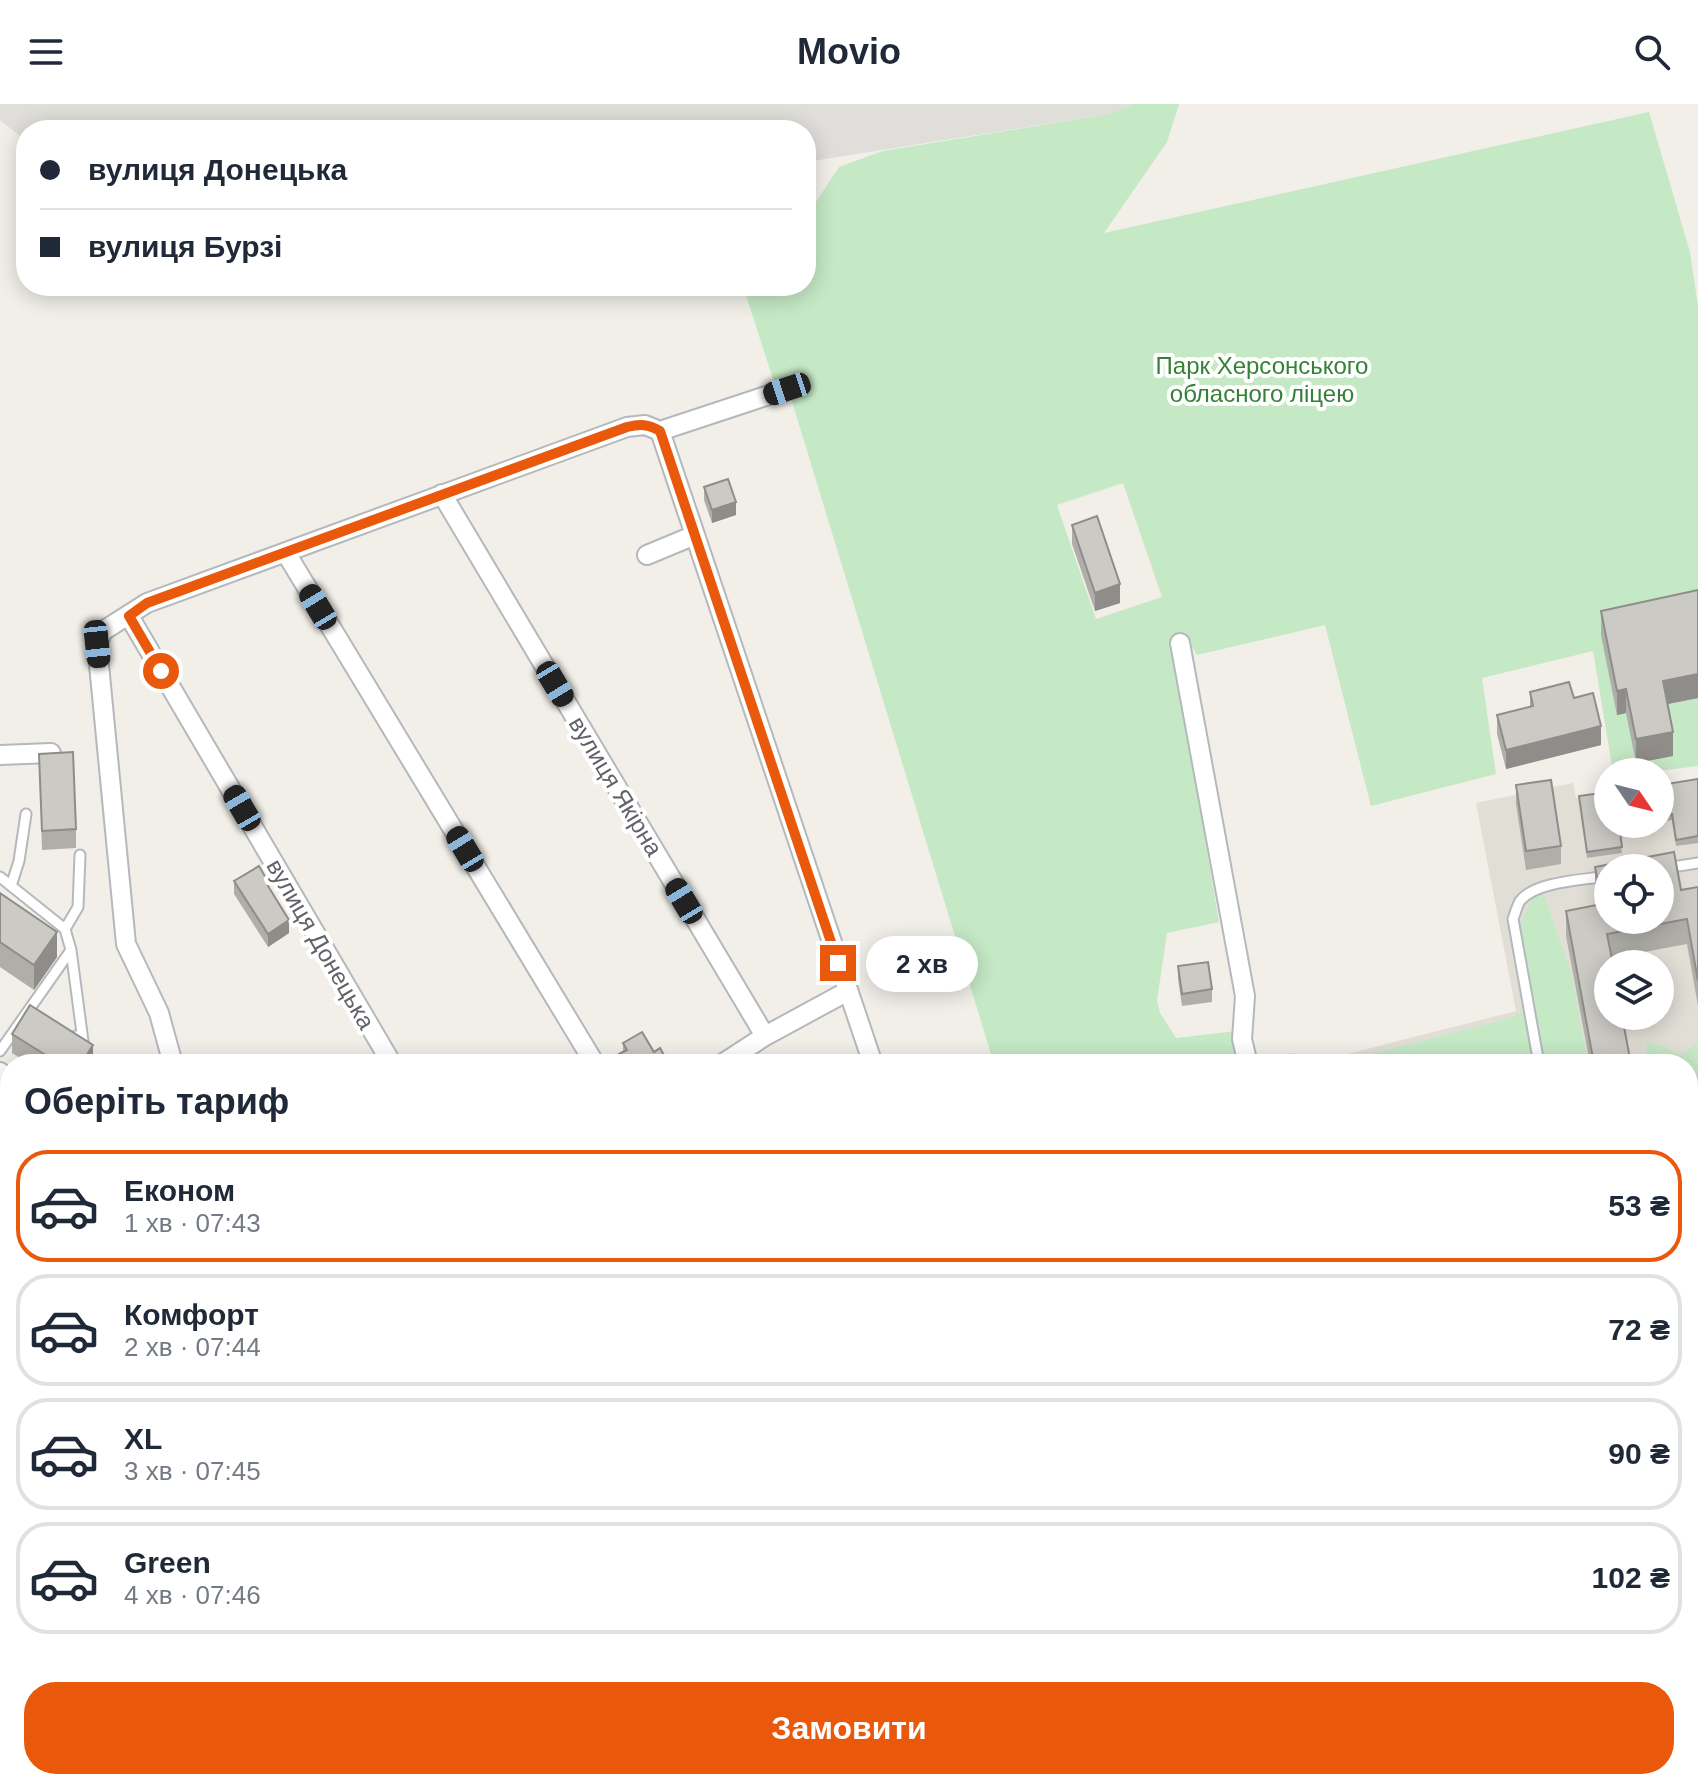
<!DOCTYPE html>
<html lang="uk">
<meta charset="utf-8">
<style>
:root{--surface:#fff;--page:#f6f6f7;--text:#1f2937;--muted:#747a83;--line:#e0e1e3;--accent:#ea580c}
body{margin:0;font-family:Arial,sans-serif;background:var(--page);color:var(--text);height:100vh;display:flex;flex-direction:column;font-size:30px;white-space:nowrap}
*{box-sizing:border-box;margin:0}
p{font-size:26px;color:var(--muted)}
.icon{flex:none;width:44px;height:44px;fill:none;stroke:currentColor;stroke-width:2;stroke-linecap:round;stroke-linejoin:round}
.map{position:relative;flex:1;overflow:hidden}
.details{position:absolute;left:0px;top:950px;width:1698px;height:736px;display:flex;flex-direction:column;background:var(--surface);border-radius:32px 32px 0 0;box-shadow:0 4px 20px #0003}
.details>*{flex:none}
.top-card{position:absolute;left:16px;top:16px;width:800px;height:176px;border-radius:32px;box-shadow:0 4px 20px #0003;display:grid;align-content:center;height:176px;padding:0 24px;background:var(--surface)}
.needle{width:52px;rotate:125deg}
.tools{position:absolute;left:1594px;top:654px;display:grid;gap:16px}
.tools a{display:grid;place-items:center;width:80px;height:80px;border-radius:50%;background:var(--surface);box-shadow:0 4px 20px #0003;font-size:40px}
.end{position:absolute;width:36px;height:36px;margin:-18px;border:10px solid #ea580c;background:#fff;box-shadow:0 0 0 4px #fff}
.from{border-radius:50%}
.bubble{position:absolute;height:56px;border-radius:28px;background:var(--surface);box-shadow:0 4px 20px #0003;font-size:26px;font-weight:600;line-height:56px;text-align:center}
.car{position:absolute;width:24px;height:48px;margin:-24px -12px;border-radius:10px;box-shadow:0 0 6px 2px #0007;background:linear-gradient(#222 24%,#8ab4d8 0 40%,#222 0 76%,#8ab4d8 0 86%,#222 0)}
.top-card b{display:flex;align-items:center;gap:28px;height:76px;font-size:30px}
.top-card b+b{border-top:2px solid var(--line)}
.top-card i{width:20px;height:20px;background:var(--text)}
ul{padding:0;list-style:none}
li{display:flex;align-items:center;gap:24px;height:112px;margin:0 16px 12px;padding:0 8px;border:4px solid var(--line);border-radius:32px}
li div{flex:1}
li b{display:block;font-size:30px}
li em{font-style:normal;font-weight:600}
li.active{border-color:var(--accent)}
li>.icon{width:72px;height:72px;stroke-width:1.5}
h2{padding:0 24px;font-size:36px;line-height:96px}
.button{display:flex;gap:16px;margin-top:auto;padding:16px 24px}
.button a{flex:1;height:92px;border-radius:32px;background:var(--accent);color:#fff;font-size:32px;font-weight:600;line-height:92px;text-align:center}
header{display:flex;justify-content:space-between;align-items:center;height:104px;padding:0 24px;background:var(--surface);font-size:36px;font-weight:600}
.map>svg:first-child{display:block}
.industrial{fill:#e0deda}
.education{fill:#e1ded6;fill-rule:evenodd}
.green{fill:#c5e8c5;fill-rule:evenodd}
.lines{fill:none;stroke-linecap:round;stroke-linejoin:round}
.stream{stroke:#aadaff;stroke-width:5}
.lane-casing{stroke:#b5b8bc;stroke-width:13}
.street-casing{stroke:#b5b8bc;stroke-width:22}
.secondary-casing{stroke:#b6babf;stroke-width:30}
.lane{stroke:#fff;stroke-width:9}
.street{stroke:#fff;stroke-width:18}
.secondary{stroke:#fff;stroke-width:26}
.rail-casing{stroke:#b6b7b8;stroke-width:8}
.rail{stroke:#fff;stroke-width:5;stroke-dasharray:15;stroke-linecap:butt}
.wall{fill:#afaea9}
.shaded-wall{fill:#8f8d8a}
.building{fill:#cccac5;stroke:#8f8d8a;stroke-width:2;fill-rule:evenodd}
.route{stroke:#ea580c;stroke-width:10}
.labels{text-anchor:middle;dominant-baseline:central;stroke-width:8;stroke-linejoin:round;paint-order:stroke}
.park-label{font-size:24px;fill:#348238;stroke:#fff}
.street-label{font-size:24px;fill:#5f6368;stroke:#fff}
</style>
<header><svg class="icon" aria-label="menu" viewBox="0 0 24 24"><path d="M4 6h16M4 12h16M4 18h16"/></svg>Movio<svg class="icon" aria-label="search" viewBox="0 0 24 24"><circle cx="10" cy="10" r="6"/><path d="M15 15l6 6"/></svg></header>
<div class="map">
<svg width="1698" height="1686" viewBox="0 0 1698 1686">
<rect width="100%" height="100%" fill="#f1efe8"/>
<path class="industrial" d="M0,0H1134L1109,10L806,58V26H26V37L0,16Z
M0,1185L10,1192V1676H118L119,1686H0Z"/>
<path class="education" d="M1698,674V1253L1688,1260V960H1308L1516,907L1476,699L1573,679L1576,694L1608,689V720H1660V681ZM1608,764H1660V816H1608ZM1608,860H1660V912H1608Z"/>
<path class="green" d="M1134,0H1179L1167,38L1104,129L1649,8L1690,148L1698,202V662L1650,668H1613L1593,547L1482,574L1496,670L1371,702L1325,521L1197,551L1182,527L1172,540L1219,818L1167,829L1157,896L1160,909L1176,934L1236,927V960H994L790,291L798,288L795,276L775,281L743,182H806V113L839,63L883,47L1109,10ZM1123,379L1162,493L1096,515L1057,401Z
M1543,790L1571,869L1588,960H1261L1290,949L1343,957L1512,914L1525,905L1521,819L1533,792Z
M1646,938L1666,943L1681,952L1698,938V1253L1688,1260V960H1648Z
M0,988L10,996V1039L0,1031Z
M0,1072L10,1082V1148L0,1137Z
M118,1676H179L183,1686H119Z
M204,1676H289L293,1686H208Z
M433,1676H484L489,1683L482,1686H441Z"/>
<g class="lines">
<path class="stream" d="M462,1676L470,1686"/>
<defs>
<path id="lane" d="M1660,765L1698,759
M0,773L65,825L71,846L0,947
M11,782L19,757L26,710
M65,825L78,803L80,751
M71,846L83,937L76,932
M1539,960L1513,815C1515,810 1517,802 1520,797C1535,777 1585,776 1608,772
M195,1676L199,1686
M297,1676L301,1686
M1404,1676L1409,1686"/>
<path id="street" d="M660,327L873,960
M442,390L765,932
M286,449L595,960
M647,451L695,431
M129,512L392,960
M1180,539L1245,892L1242,935L1248,960
M0,651L51,649
M173,960L159,909L126,840L97,540L103,527L147,499L627,323L645,321L660,327L787,285
M722,960L765,932L848,887
M0,968L10,976
M1688,1674L1694,1686
M605,1676L610,1686
M826,1676L832,1686
M1021,1676L1027,1686
M1259,1676L1263,1686
M1369,1676L1374,1686
M1510,1676L1518,1686"/>
<path id="secondary" d="M1688,1308L1698,1305
M543,1686L567,1676"/>
</defs>
<use href="#lane" class="lane-casing"/>
<use href="#street" class="street-casing"/>
<use href="#secondary" class="secondary-casing"/>
<use href="#lane" class="lane"/>
<use href="#street" class="street"/>
<use href="#secondary" class="secondary"/>
<defs>
<path id="rail" d="M0,1036L10,1045
M0,1054L10,1063
M0,1215L10,1221
M441,1676L449,1686
M489,1676L496,1686"/>
</defs>
<use href="#rail" class="rail-casing"/>
<use href="#rail" class="rail"/>
</g>
<path class="wall" d="M704,383L736,411L712,419L704,396Z
M1072,421L1120,499L1095,507L1072,440Z
M1698,486V594L1667,600L1673,652L1636,659L1626,609L1617,611L1601,531V507Z
M1530,588L1574,594L1601,641L1506,665L1497,630V611L1530,603Z
M39,650L76,725V744L42,746Z
M1698,675V739L1676,742L1672,716L1660,718V681Z
M1516,681L1561,742V760L1526,766L1516,700Z
M1579,692L1608,720H1644L1619,724L1622,749L1587,754Z
M1595,763L1681,786L1698,783V902L1687,840L1612,854L1631,960H1590L1566,832V807L1597,801L1595,789Z
M234,777L270,786L289,829L268,843L234,790Z
M0,789L57,853L34,886L0,863Z
M1178,862L1212,885V898L1182,902L1178,875Z
M12,930L93,960H30L12,949Z
M623,939L654,948L669,960H619V950L623,948Z
M227,1676H271L273,1686H230Z"/>
<path class="shaded-wall" d="M736,398V411L712,419V406Z
M1120,480V499L1095,507V489Z
M1698,570V594L1663,601V577Z
M1626,585V609L1617,611V587Z
M1601,622V641L1506,665V646Z
M1673,628V652L1636,659V635Z
M289,816V829L268,843V830Z
M57,828V853L34,886V861Z
M93,941V960H81Z
M1698,1124V1137L1688,1140V1127Z
M273,1680V1686H256Z"/>
<path class="building" d="M728,375L736,398L712,406L704,383Z
M1097,412L1120,480L1095,489L1072,421Z
M1698,486V570L1663,577L1673,628L1636,635L1626,585L1617,587L1601,507Z
M1569,578L1574,594L1593,589L1601,622L1506,646L1497,611L1533,602L1530,588Z
M73,648L76,725L42,727L39,650Z
M1698,675V732L1676,736L1672,710L1660,711V681Z
M1551,676L1561,742L1526,747L1516,681Z
M1608,688V720H1619L1622,743L1587,748L1579,692Z
M1674,748L1681,786L1698,783V877L1687,815L1607,830L1613,860H1608V912H1622L1631,960H1594L1566,807L1602,800L1595,763ZM1608,764H1660V816H1608Z
M259,762L270,781L268,782L289,816L268,830L234,777Z
M0,789L57,828L34,861L0,838Z
M1208,858L1212,885L1182,890L1178,862Z
M30,901L93,941L81,960H60L12,930Z
M642,928L654,948L660,944L669,960H625L619,950L627,946L623,939Z
M1688,1083L1698,1123V1124L1688,1127Z
M233,1676H271L273,1680L256,1686H237Z
M1384,1676H1399L1404,1686H1383L1386,1680Z"/>
<g class="lines">
<path class="route" d="M161,567L129,512L147,499L627,323C640,320 648,320 660,327L838,859"/>
</g>
<g class="labels">
<g class="park-label">
<text x="1262" y="261">Парк Херсонського<tspan x="1262" dy="28">обласного ліцею</tspan></text>
</g>
<g class="street-label">
<text transform="translate(616 682) rotate(59)">вулиця Якірна</text>
<text transform="translate(321 840) rotate(60)">вулиця Донецька</text>
</g>
</g>
</svg>
<div class="tools">
<a><svg class="needle" viewBox="-14 -14 28 28"><path d="M0-13l5 13h-10z" fill="#e53935"/><path d="M0 13l5-13h-10z" fill="#747a83"/></svg></a>
<a><svg class="icon" aria-label="locate" viewBox="0 0 24 24"><circle cx="12" cy="12" r="6"/><path d="M12 2v4M12 18v4M2 12h4M18 12h4"/></svg></a>
<a><svg class="icon" aria-label="layers" viewBox="0 0 24 24"><path d="M12 4l9 5-9 5-9-5zM3 14l9 5 9-5"/></svg></a>
</div>
<i class="end from" style="left:161px;top:567px"></i>
<i class="end" style="left:838px;top:859px"></i>
<div class="bubble" style="left:866px;top:832px;width:112px">2 хв</div>
<i class="car" style="left:787px;top:285px;rotate:252deg"></i>
<i class="car" style="left:318px;top:503px;rotate:329deg"></i>
<i class="car" style="left:97px;top:540px;rotate:174deg"></i>
<i class="car" style="left:555px;top:580px;rotate:149deg"></i>
<i class="car" style="left:242px;top:704px;rotate:330deg"></i>
<i class="car" style="left:465px;top:745px;rotate:329deg"></i>
<i class="car" style="left:684px;top:797px;rotate:329deg"></i>
<div class="top-card">
<b><i class="from"></i>вулиця Донецька</b>
<b><i></i>вулиця Бурзі</b>
</div>
<section class="details">
<h2>Оберіть тариф</h2>
<ul>
<li class="active"><svg class="icon" aria-label="car" viewBox="0 0 24 24"><path d="M5 17H2v-5l4-1 3-4h7l3 4 3 1v5h-3M9 17h6M6 11h13"/><circle cx="7" cy="17" r="2"/><circle cx="17" cy="17" r="2"/></svg><div><b>Економ</b><p>1 хв · 07:43</p></div><em>53 ₴</em></li>
<li><svg class="icon" aria-label="car" viewBox="0 0 24 24"><path d="M5 17H2v-5l4-1 3-4h7l3 4 3 1v5h-3M9 17h6M6 11h13"/><circle cx="7" cy="17" r="2"/><circle cx="17" cy="17" r="2"/></svg><div><b>Комфорт</b><p>2 хв · 07:44</p></div><em>72 ₴</em></li>
<li><svg class="icon" aria-label="car" viewBox="0 0 24 24"><path d="M5 17H2v-5l4-1 3-4h7l3 4 3 1v5h-3M9 17h6M6 11h13"/><circle cx="7" cy="17" r="2"/><circle cx="17" cy="17" r="2"/></svg><div><b>XL</b><p>3 хв · 07:45</p></div><em>90 ₴</em></li>
<li><svg class="icon" aria-label="car" viewBox="0 0 24 24"><path d="M5 17H2v-5l4-1 3-4h7l3 4 3 1v5h-3M9 17h6M6 11h13"/><circle cx="7" cy="17" r="2"/><circle cx="17" cy="17" r="2"/></svg><div><b>Green</b><p>4 хв · 07:46</p></div><em>102 ₴</em></li>
</ul>
<div class="button"><a>Замовити</a></div>
</section>
</div>
